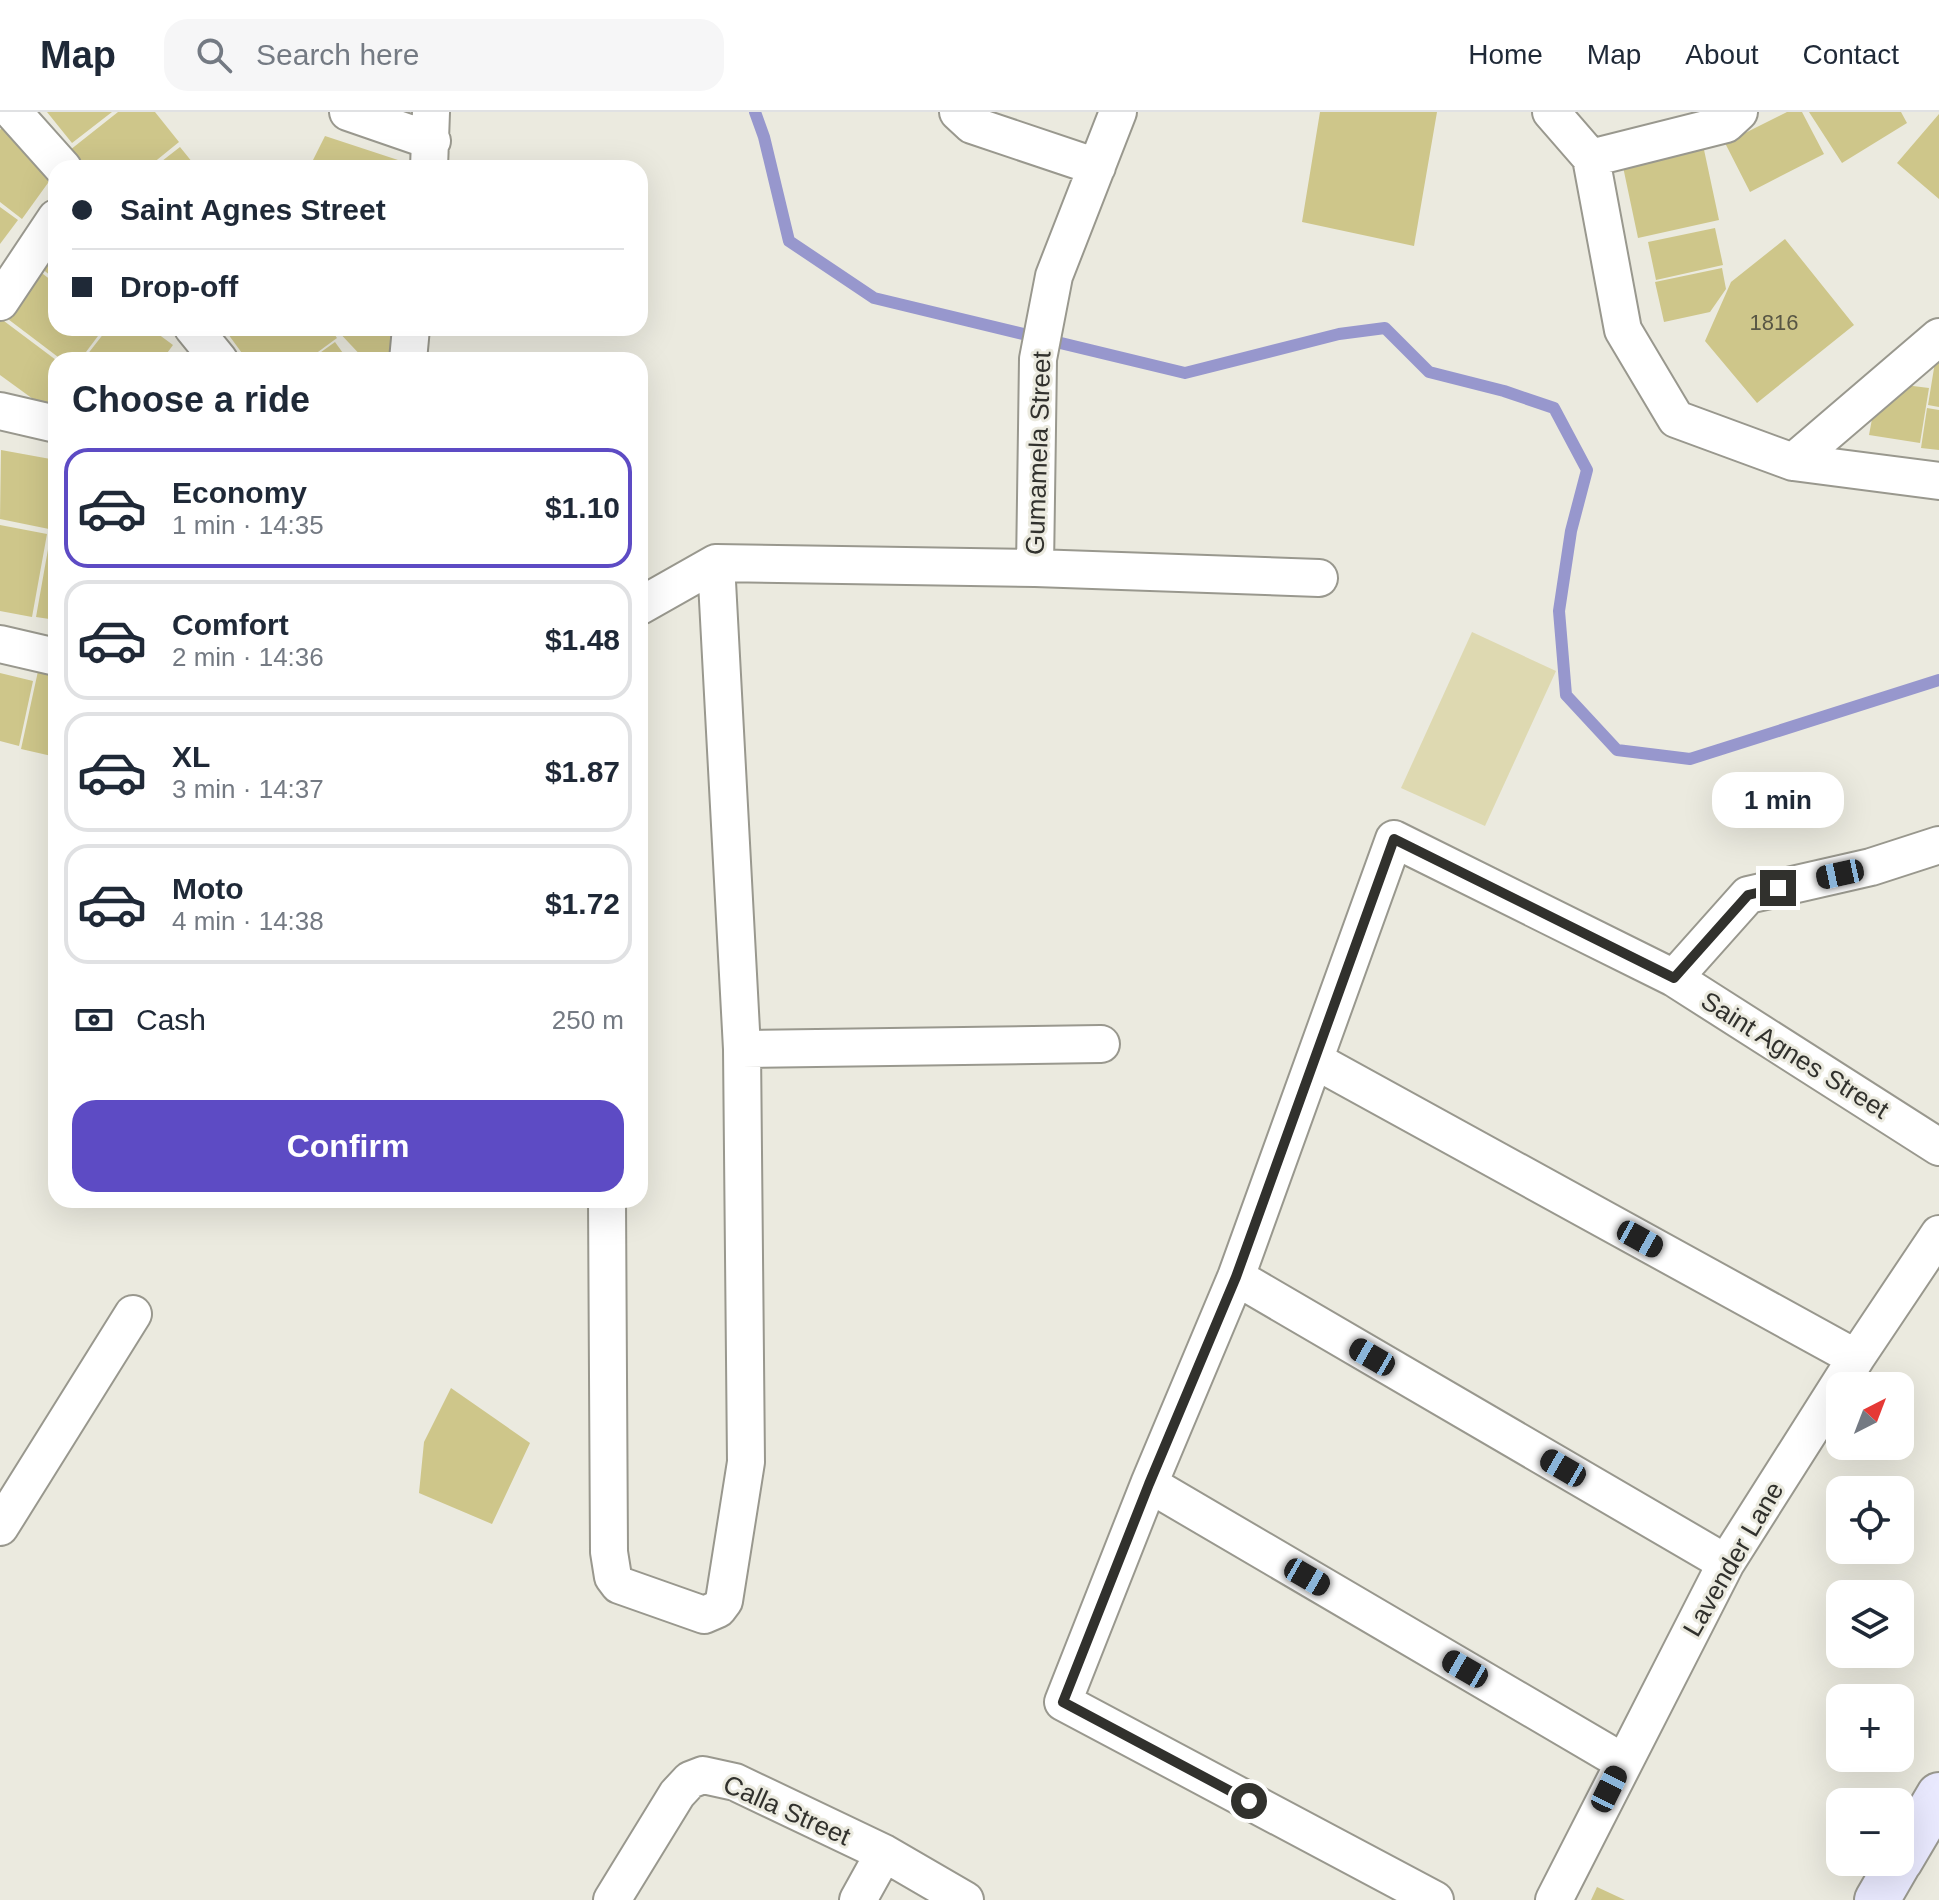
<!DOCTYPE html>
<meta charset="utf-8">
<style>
:root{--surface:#fff;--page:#f6f6f7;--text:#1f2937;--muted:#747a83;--line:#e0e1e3;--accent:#5d4bc4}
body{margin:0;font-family:Helvetica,sans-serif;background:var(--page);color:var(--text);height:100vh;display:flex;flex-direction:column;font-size:30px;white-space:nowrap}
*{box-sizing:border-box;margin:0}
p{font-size:26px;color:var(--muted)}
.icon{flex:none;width:44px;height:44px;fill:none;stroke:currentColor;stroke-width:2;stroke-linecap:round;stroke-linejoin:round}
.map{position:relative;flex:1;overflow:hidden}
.panel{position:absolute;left:48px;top:240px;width:600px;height:856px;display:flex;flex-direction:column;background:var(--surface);border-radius:24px;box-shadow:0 8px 32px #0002}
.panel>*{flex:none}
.banner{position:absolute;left:48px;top:48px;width:600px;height:176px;border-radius:24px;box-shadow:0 8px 32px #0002;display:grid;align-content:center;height:176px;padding:0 24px;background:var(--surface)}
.needle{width:52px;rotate:42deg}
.controls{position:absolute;left:1826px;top:1260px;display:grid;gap:16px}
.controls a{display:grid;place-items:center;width:88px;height:88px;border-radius:16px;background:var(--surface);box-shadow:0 8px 32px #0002;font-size:40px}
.end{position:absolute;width:36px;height:36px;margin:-18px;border:10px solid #31312d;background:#fff;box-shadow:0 0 0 4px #fff}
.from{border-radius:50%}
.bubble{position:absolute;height:56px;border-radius:24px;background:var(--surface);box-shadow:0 8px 32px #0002;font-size:26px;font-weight:700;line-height:56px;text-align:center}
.car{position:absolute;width:24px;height:48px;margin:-24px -12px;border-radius:10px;box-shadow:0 0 6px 2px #0007;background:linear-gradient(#222 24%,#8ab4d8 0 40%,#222 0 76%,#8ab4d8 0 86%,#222 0)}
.banner b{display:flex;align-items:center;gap:28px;height:76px;font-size:30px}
.banner b+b{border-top:2px solid var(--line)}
.banner i{width:20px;height:20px;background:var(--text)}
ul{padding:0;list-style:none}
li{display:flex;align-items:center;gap:24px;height:120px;margin:0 16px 12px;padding:0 8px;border:4px solid var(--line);border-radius:24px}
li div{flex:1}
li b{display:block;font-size:30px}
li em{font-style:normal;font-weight:700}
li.current{border-color:var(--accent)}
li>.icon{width:72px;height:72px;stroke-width:1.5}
h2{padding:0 24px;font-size:36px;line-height:96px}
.pay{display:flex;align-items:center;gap:20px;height:88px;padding:0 24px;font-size:30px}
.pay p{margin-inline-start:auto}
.cta{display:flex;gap:16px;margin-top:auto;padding:16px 24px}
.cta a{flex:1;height:92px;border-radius:24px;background:var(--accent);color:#fff;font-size:32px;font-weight:700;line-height:92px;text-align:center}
header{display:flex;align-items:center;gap:48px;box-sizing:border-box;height:112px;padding:0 40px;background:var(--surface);border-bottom:2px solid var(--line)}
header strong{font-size:38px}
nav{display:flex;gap:44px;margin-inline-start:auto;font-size:28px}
.search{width:560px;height:72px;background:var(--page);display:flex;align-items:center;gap:20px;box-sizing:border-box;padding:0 28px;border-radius:24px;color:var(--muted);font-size:30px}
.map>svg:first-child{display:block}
.pitch{fill:#ded9b1}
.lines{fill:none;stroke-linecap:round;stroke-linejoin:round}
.stream{stroke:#9797cd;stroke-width:12}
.building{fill:#cec68a}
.street-casing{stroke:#99988e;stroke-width:40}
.secondary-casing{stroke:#99988e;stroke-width:48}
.street{stroke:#fff;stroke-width:36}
.secondary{stroke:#e9e9fe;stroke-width:44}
.route{stroke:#31312d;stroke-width:10}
.labels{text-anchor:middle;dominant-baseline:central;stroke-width:6;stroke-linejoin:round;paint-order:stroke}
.number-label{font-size:22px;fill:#585644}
.street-label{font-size:26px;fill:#31312d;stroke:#ebeadf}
</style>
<header>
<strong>Map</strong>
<div class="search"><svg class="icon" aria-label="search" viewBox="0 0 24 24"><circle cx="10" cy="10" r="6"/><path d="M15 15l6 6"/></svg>Search here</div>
<nav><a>Home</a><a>Map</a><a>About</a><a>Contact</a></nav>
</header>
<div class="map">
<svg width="1939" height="1788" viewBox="0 0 1939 1788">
<rect width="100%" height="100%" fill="#ebeadf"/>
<path class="pitch" d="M1472,520L1556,559L1485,714L1401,676Z"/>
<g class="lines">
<path class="stream" d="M755,0L764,25L789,129L874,186L1185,261L1339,222L1385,216L1429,260L1504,279L1554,296L1587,358L1571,419L1559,499L1566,583L1617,638L1690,647L1939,568"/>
</g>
<path class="building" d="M47,0H112L72,31Z
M118,0H155L179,30L147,56H84L70,38Z
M1320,0H1437L1414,134L1302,110Z
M1787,0H1802L1824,42L1750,80L1725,31Z
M1809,0H1901L1907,11L1842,51Z
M1939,2V87L1897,51Z
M4,12L53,64L22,107L0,90V18Z
M325,24L398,48L402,56H309Z
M1703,33L1719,108L1638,126L1622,50Z
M180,35L197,56H153Z
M0,95L18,108L0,132Z
M56,116V168L31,148Z
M1715,116L1723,153L1656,168L1648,130Z
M1785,127L1854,213L1757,291L1705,229L1731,170Z
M34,155L56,172V216H104L80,248H62L0,201Z
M1722,156L1726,177L1710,200L1664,210L1655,170Z
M0,206L56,248V279L44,295L0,263Z
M108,216H150L173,233L162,248H83Z
M236,216H330L337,226L307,248H253L251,246L247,248L228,222Z
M335,216H384L405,225L402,248H365Z
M335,230L348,248H310Z
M1936,244H1939V295L1928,293Z
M1905,273L1929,276L1920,331L1869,323L1872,307Z
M1927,296L1939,298V338L1921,336Z
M1,338L56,348V383L49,417L0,407Z
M0,413L47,422L32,505L0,499Z
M50,426L56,427V508L36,505Z
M40,550L56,554V645L21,637Z
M0,561L33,569L19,634L0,629Z
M451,1276L530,1331L492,1412L419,1381L424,1330Z
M1597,1775L1625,1788H1591Z"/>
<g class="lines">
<defs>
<path id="street" d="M13,0L63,56
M348,0L432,29
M958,0L972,13L1097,55
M1551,0L1591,46L1623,218L1676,307L1793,350L1939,369
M1591,46L1726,12L1739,0
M429,56L431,0
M0,190L56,106
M193,216L219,248
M408,248L411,216
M0,299L56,312
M1793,350L1939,225
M1035,456L1038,247L1054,164L1118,0
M640,494L716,451L1035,456L1319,466
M0,532L56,545
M1674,866L1748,783L1871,755L1939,733
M742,937L1101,932
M1316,949L1856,1246
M607,1088L609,1440L613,1465L619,1473L704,1503L718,1497L724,1489L746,1350L742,937L716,451
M1236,1165L1726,1451
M1149,1372L1623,1650
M0,1415L133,1202
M612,1788L677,1682L690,1668L703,1663L735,1670L884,1741L965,1788
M858,1788L884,1741
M1435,1788L1063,1590L1149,1372L1236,1165L1394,727L1674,866L1939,1035
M1554,1788L1726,1451L1856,1246L1939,1122"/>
<path id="secondary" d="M1900,1749L1939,1683
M1877,1788L1899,1750"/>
</defs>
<use href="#street" class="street-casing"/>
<use href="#secondary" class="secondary-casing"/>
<use href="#street" class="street"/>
<use href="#secondary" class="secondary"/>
</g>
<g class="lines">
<path class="route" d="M1249,1689L1063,1590L1149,1372L1236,1165L1394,727L1674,866L1748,783L1778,776"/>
</g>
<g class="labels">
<g class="number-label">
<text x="1774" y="210">1816</text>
</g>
<g class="street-label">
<text transform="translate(1038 341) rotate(-88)">Gumamela Street</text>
<text transform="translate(1795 943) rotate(32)">Saint Agnes Street</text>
<text transform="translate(1733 1447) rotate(-60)">Lavender Lane</text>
<text transform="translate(787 1698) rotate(24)">Calla Street</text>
</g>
</g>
</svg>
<div class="controls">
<a><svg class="needle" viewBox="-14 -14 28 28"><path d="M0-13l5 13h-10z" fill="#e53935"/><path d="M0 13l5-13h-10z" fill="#747a83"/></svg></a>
<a><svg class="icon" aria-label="locate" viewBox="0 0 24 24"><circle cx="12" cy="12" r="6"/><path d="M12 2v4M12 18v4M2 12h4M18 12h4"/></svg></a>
<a><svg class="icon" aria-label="layers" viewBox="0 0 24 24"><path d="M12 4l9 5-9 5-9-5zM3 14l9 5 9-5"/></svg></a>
<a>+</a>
<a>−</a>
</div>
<i class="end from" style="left:1249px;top:1689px"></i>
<i class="end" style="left:1778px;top:776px"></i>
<div class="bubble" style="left:1712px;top:660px;width:132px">1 min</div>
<i class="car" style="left:1840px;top:762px;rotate:258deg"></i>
<i class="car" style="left:1640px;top:1127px;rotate:119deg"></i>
<i class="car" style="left:1372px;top:1245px;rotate:300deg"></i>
<i class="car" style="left:1563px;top:1356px;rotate:300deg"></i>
<i class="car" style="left:1307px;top:1465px;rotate:120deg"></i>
<i class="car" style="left:1465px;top:1557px;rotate:300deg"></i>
<i class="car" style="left:1609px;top:1677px;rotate:26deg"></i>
<div class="banner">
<b><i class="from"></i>Saint Agnes Street</b>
<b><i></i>Drop-off</b>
</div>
<section class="panel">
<h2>Choose a ride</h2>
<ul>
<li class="current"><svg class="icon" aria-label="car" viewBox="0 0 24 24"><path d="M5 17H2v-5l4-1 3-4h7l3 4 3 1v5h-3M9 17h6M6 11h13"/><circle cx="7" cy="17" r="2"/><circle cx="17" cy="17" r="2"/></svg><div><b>Economy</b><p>1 min · 14:35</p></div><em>$1.10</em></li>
<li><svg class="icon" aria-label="car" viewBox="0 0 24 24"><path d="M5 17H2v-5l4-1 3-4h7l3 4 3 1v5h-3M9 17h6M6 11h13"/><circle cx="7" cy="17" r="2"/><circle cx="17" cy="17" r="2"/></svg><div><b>Comfort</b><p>2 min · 14:36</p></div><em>$1.48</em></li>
<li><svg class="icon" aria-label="car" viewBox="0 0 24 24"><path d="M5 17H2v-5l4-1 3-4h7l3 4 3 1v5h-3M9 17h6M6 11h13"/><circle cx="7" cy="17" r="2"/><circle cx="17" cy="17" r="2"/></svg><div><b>XL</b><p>3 min · 14:37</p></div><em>$1.87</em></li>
<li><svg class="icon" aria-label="car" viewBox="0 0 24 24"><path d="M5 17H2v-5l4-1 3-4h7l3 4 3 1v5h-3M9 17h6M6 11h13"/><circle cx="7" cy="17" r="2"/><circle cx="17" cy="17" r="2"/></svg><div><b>Moto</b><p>4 min · 14:38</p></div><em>$1.72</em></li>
</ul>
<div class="pay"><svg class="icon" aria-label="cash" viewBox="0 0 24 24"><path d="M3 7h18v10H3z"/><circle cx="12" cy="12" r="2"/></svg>Cash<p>250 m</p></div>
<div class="cta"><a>Confirm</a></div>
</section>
</div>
